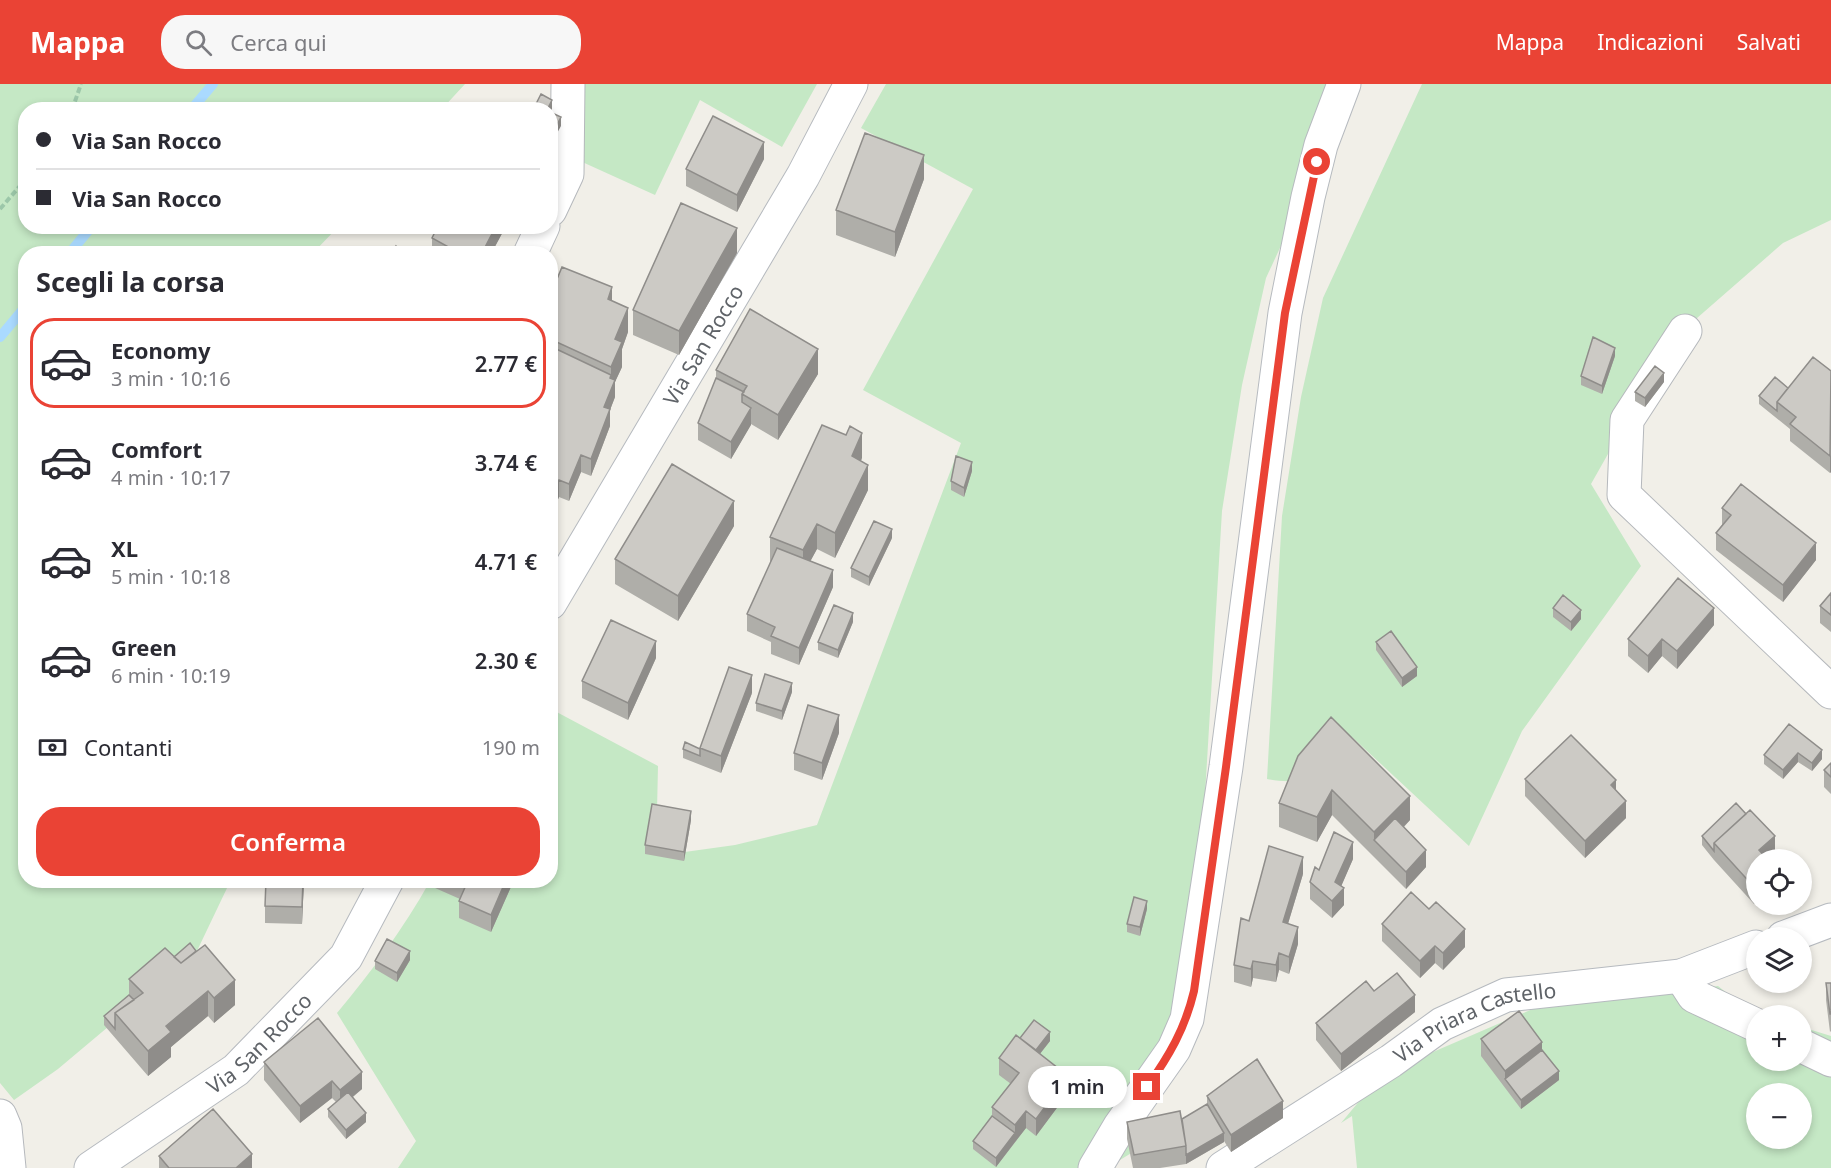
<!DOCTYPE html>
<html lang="it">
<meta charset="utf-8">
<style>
:root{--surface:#fff;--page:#f7f7f7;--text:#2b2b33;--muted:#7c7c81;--line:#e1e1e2;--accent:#ea4335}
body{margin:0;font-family:"Noto Sans",sans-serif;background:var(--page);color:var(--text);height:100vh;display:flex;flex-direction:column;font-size:22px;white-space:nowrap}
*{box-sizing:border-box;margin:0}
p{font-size:20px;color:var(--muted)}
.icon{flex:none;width:33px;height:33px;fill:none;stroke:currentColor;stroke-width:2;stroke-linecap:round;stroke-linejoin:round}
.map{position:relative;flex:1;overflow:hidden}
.details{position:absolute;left:18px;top:162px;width:540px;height:642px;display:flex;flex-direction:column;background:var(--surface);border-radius:24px;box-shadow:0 3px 9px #0003}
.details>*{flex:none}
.top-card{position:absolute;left:18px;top:18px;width:540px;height:132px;border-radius:24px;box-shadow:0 3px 9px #0003;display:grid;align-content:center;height:132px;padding:0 18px;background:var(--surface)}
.buttons{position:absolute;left:1746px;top:765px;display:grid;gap:12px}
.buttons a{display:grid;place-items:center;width:66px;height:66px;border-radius:50%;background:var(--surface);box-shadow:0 3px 9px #0003;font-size:30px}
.end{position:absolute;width:27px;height:27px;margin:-14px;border:8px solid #ea4335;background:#fff;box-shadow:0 0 0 3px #fff}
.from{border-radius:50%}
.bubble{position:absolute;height:42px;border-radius:21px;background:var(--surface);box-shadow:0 3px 9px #0003;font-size:20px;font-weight:600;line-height:42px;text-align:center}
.top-card b{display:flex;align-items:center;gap:21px;height:57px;font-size:22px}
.top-card b+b{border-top:2px solid var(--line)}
.top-card i{width:15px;height:15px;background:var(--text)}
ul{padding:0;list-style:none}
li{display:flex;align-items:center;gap:18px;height:90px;margin:0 12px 9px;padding:0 6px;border:3px solid transparent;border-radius:24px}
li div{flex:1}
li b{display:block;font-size:22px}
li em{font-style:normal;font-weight:600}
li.current{border-color:var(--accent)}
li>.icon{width:54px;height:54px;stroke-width:1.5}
h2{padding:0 18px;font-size:27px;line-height:72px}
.pay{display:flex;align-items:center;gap:15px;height:66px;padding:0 18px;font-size:22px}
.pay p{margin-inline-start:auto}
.cta{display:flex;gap:12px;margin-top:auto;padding:12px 18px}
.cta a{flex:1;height:69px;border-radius:24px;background:var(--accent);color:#fff;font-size:24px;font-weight:600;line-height:69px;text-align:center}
header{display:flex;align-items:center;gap:36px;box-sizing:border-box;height:84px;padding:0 30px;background:var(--accent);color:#fff}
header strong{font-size:28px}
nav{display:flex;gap:33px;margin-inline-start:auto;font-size:21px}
.search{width:420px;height:54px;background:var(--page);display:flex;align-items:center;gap:15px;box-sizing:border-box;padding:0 21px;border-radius:24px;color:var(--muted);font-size:22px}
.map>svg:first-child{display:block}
.green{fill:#c5e8c5;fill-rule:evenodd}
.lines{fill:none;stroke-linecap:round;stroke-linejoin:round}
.stream{stroke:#aadaff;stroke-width:10}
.street-casing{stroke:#b5b8bc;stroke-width:35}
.secondary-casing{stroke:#b6babf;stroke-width:35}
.path{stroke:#9cc7a9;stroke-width:4;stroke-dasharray:6 3;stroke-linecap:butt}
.street{stroke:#fff;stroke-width:33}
.secondary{stroke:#fff;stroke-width:33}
.wall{fill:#afaea9}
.shaded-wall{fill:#8f8d8a}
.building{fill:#cccac5;stroke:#8f8d8a;stroke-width:1.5}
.route{stroke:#ea4335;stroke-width:8}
.labels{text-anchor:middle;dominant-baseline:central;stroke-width:4.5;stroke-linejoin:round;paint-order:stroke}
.street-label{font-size:21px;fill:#5f6368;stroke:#fff}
</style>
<header>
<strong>Mappa</strong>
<div class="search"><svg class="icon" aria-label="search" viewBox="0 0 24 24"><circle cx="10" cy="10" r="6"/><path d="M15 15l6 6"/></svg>Cerca qui</div>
<nav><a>Mappa</a><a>Indicazioni</a><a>Salvati</a></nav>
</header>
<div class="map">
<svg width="1831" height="1084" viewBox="0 0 1831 1084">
<rect width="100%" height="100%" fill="#f1efe8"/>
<path class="green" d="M0,0H465L442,25L26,26V142L338,143L313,169L26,170V796H207L208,802H228L196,869L58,985L14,1016L0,999Z
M569,0H817L782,63L700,16L655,111L569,72Z
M886,0H1356L1266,194L1242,301L1222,427L1197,844L1133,1068L1107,1084H398L416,1057L337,929C372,887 404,844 430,797L550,796L551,625L658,682L656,772L735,761L817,741L961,359L863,306L973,105L861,44Z
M1422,0H1831V136L1783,159L1673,255L1591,400L1641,482L1522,647L1469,762L1352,653C1346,668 1322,686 1306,694C1294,699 1279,697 1267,695L1282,432L1301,313L1323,214Z
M1718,902L1756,932V976H1802V943L1831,952V1084H1357L1352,1032L1341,1039L1382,990L1535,924ZM1756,1010H1802V1054H1756Z"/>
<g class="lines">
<path class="stream" d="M191,26L213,0
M69,170L92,142
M0,253L26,222"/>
<defs>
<path id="street" d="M550,126L567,90L568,0
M530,170L543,142
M1685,247L1627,336L1624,411L1831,608
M1681,892L1694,912L1756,941
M1802,962L1831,976
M0,1032L5,1044L9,1084"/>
<g id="secondary">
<path id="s1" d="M550,519L803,92L851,0"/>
<path d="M1783,854L1831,836"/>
<path id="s2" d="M91,1084L236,986L346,873L387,796"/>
<path d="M1095,1084L1120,1042L1174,965L1187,935L1226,683L1285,229L1308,113L1321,61L1344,0"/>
<path id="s3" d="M1223,1084L1391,977L1442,940L1506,911L1681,892L1756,863"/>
</g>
</defs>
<use href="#street" class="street-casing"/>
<use href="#secondary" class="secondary-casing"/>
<path class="path" d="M72,26L81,0
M0,125L26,95"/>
<use href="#street" class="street"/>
<use href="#secondary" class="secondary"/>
</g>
<path class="wall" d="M764,75L737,128L686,102V85Z
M924,95L895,173L836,151V126Z
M438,142H506L491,170H432V154Z
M737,169L679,271L633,251V226Z
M550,212L612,217L628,248L622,265V283L615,298V313L610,326V342L591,392L581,388L569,417L559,413L550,434Z
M1615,272L1602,310L1581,301V292Z
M716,286L818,290L778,356L751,340L731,375L698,356V339L716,294Z
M1831,287V388L1830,389L1790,357V345L1759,320V312L1788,304Z
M1664,298L1645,323L1635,317V308Z
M862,374L861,377L868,406L835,474L817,465L810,477L833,503L799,581L771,570V558L747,547V530L771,478H770V453Z
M972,387L964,413L951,406V397Z
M1722,424L1816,476L1783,518L1716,466V449L1722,441Z
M734,442L678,537L615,500V475Z
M892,454L869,502L851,493V484Z
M1831,509V548L1820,539V522Z
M1553,524L1581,535L1571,547L1553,533Z
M853,538L838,574L818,566V558Z
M1714,541L1677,585L1662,572L1648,589L1628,572V555Z
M1376,558L1417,592L1402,603L1376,566Z
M656,574L628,636L582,614V597Z
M792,608L782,636L756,627V619Z
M752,609L721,689L683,674V665H700Z
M1789,640L1822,675L1812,687L1798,678L1783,695L1764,680V671Z
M839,649L822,696L794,686V669Z
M1298,672L1410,736L1404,743L1426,783L1406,805L1332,731L1317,758L1279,743V719Z
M1831,679V710L1824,703V686Z
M1525,695L1616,706L1626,734L1585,774L1525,712Z
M691,736L684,777L645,770V761Z
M1702,752L1775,769L1768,776L1754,820L1714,776L1702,761Z
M1353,775L1341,802L1344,821L1332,834L1310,815V798L1319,786Z
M1303,790L1288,840L1298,860L1289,890L1279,886L1276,898L1253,894L1251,903L1234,898V881L1249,837Z
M304,796L302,840L265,839V822Z
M426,796H514L491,848L459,834V817L460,815L426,800Z
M1147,825L1140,852L1127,848V840Z
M1382,840L1465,863L1443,886L1435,879L1420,894L1382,857Z
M174,873L235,921L214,939L208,932L171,963V973L148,992L104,941V932L129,911V895Z
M410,876L397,898L375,885V877Z
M1826,899H1831V947L1830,948L1826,916Z
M1374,907L1415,928L1341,987L1316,956V939Z
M1020,954L1050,957L1040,970L1068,1009L1036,1052L1026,1044L996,1083L973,1065V1057L992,1032V1023L1011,1000L999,991V974Z
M1481,955L1542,966L1559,996L1521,1025L1481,972Z
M264,978L362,1005L353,1013L366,1038L346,1055L328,1033V1025L336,1018L332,1014L300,1039L264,996Z
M1207,1012L1283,1034L1231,1068L1224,1057V1058L1186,1080L1160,1084H1133L1127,1055V1038L1182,1035L1207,1020Z
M159,1072L252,1084H159Z"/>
<path class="shaded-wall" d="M552,16V25L550,28V26H547Z
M561,33V42L550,62V54Z
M764,58V75L737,128V111Z
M924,71V95L895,173V148Z
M496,142H506L491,170L482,169Z
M737,144V169L679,271V247Z
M612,203V228L608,215Z
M628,224V248L622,265V283L615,298V313L610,326V342L591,392V375L604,323L611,291V306V283L615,255Z
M1615,264V272L1602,310V302Z
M818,265V290L778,356V331Z
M1664,289V298L1645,323V314Z
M751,324V341L731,375V358Z
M862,349V374L852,397V372Z
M581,371V388L569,417V400Z
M1831,371V388L1830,389V372Z
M972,378V387L964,413V404Z
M868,381V406L835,474V449Z
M559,396V413L550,434V417Z
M734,417V442L678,537V512Z
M817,440V465L803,491V466Z
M892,445V454L869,502V493Z
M1816,459V476L1783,518V501Z
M833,486V503L799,581V564Z
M1714,524V541L1677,585V567Z
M1581,526V535L1571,547V538Z
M853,529V538L838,574V566Z
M1662,555V572L1648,589V572Z
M656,557V574L628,636V619Z
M1417,583V592L1402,603V594Z
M752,591V609L721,689V672Z
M792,599V608L782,636V627Z
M839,631V649L822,696V679Z
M1822,666V675L1812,687V679Z
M1798,669V678L1783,695V686Z
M1616,696V713L1611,701Z
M1332,706V731L1317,758V733Z
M1410,712V736L1383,764L1374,756V773V748Z
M1626,717V734L1585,774V757Z
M691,727V736L684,777V768Z
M1775,752V769L1767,776L1759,766Z
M1353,758V775L1337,812L1344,804V821L1332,834V817L1335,798Z
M1426,766V783L1406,805V788Z
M1303,773V790L1283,856V838Z
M303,796H304L302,840V823Z
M506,796H514L491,848V831Z
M1756,801V818L1754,820V803Z
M1147,817V825L1140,852V843Z
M1298,843V860L1289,890V873Z
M1465,845V863L1443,886V869Z
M1435,862V879L1420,894V877Z
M410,867V876L397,898V889Z
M1279,869V886L1276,898V881Z
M1253,877V894L1251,903V885Z
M235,896V921L214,939V914Z
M208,907V932L171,963V973L148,992V967L166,942Z
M1415,911V928L1341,987V970Z
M1050,948V957L1031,981V972Z
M1542,958V975L1505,995V1004V987Z
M1559,987V996L1521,1025V1016Z
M362,988V1005L340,1023V1006Z
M1068,992V1009L1036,1052V1035Z
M332,997V1014L300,1039V1022Z
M1283,1017V1034L1231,1068V1051Z
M1026,1027V1044L1015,1058V1041Z
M366,1029V1038L346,1055V1046Z
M1015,1049V1058L996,1083V1074Z
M1224,1049V1058L1186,1080V1071Z
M252,1070V1084H236Z"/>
<path class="building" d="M541,10L552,16L547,26H533Z
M550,28L561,33L550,54Z
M713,32L764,58L737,111L686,85Z
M865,49L924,71L895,148L836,126Z
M681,119L737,144L679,247L633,226Z
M438,142H496L482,169L475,166L472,170H461L432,154Z
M396,162L405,170H391Z
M317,163L329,170H313Z
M562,183L612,203L608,215L628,224L615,255L622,258L611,283L550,255V231L554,222L550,221V212Z
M750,225L818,265L778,331L742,310L747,302L716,286Z
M1593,253L1615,264L1602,302L1581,292Z
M550,262L611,291L610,294L615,296L604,323L610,325L591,375L581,371L569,400L559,396L550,417Z
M1813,273L1831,287L1830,372L1790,340L1796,333L1777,318Z
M1655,282L1664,289L1645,314L1635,308Z
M1775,293L1788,304L1777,318V327L1759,312Z
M716,294L744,308L742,310V318L751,324L731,358L698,339Z
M822,341L846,351L850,342L862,349L852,372L868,381L835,449L817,440L803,466L770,453Z
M956,372L972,378L964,404L951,397Z
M672,380L734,417L678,512L615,475Z
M1741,400L1816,459L1783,501L1716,449L1731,431L1722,424Z
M874,437L892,445L869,493L851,484Z
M777,464L833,486L799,564L771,552L775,543L747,530Z
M1678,494L1714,524L1677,567L1662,555L1648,572L1628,555Z
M1831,509V531L1820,522Z
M1563,511L1581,526L1571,538L1553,524Z
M834,521L853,529L838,566L818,558Z
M611,536L656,557L628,619L582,597Z
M1391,547L1417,583L1402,594L1376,558Z
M729,583L752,591L721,672L700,664Z
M765,590L792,599L782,627L756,619Z
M808,621L839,631L822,679L794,669Z
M1331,633L1410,712L1374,748L1332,706L1317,733L1279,719L1298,672Z
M1789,640L1822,666L1812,679L1798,669L1783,686L1764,671Z
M1571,651L1616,696L1611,701L1626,717L1585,757L1525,695Z
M685,658L700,665V672L683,665Z
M1831,679V693L1824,686Z
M1736,719L1746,730L1714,759V767L1702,752Z
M652,720L691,727L684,768L645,761Z
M1750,726L1775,752L1759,766L1768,776H1756V801L1754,803L1714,759Z
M1395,734L1426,766L1406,788L1374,756Z
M1334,748L1353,758L1335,798L1344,804L1332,817L1310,798L1315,783L1319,786Z
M1269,762L1303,773L1283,838L1298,843L1289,873L1279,869L1276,881L1253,877L1251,885L1234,881L1241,834L1249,837Z
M266,796H303L302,823L265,822Z
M457,796H506L491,831L459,817L466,801Z
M1411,808L1429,825L1436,818L1465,845L1443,869L1435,862L1420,877L1382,840Z
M1134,813L1147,817L1140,843L1127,840Z
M387,855L410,867L397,889L375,877Z
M190,859L196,867L181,879L174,873Z
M205,861L235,896L214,914L208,907L166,942L171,948L148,967L115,929L143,909L129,895L165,864L181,879Z
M1397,889L1415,911L1341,970L1316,939L1366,897L1374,907Z
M1826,899H1831V930H1830Z
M129,911L134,916L115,929V945L104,932Z
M1519,927L1542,958L1505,987L1481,955Z
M318,934L362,988L340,1006L332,997L300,1022L264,978Z
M1034,936L1050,948L1036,966L1020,954Z
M1016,951L1068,992L1036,1035L1026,1027L1015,1041L992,1023L1019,989L999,974Z
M1542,966L1559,987L1521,1016L1505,995Z
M1257,975L1283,1017L1231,1051L1207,1012Z
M348,1008L366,1029L346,1046L328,1025Z
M1207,1020L1224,1049L1186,1071V1062L1182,1035Z
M213,1025L252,1070L236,1084H169L159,1072Z
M1180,1027L1186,1062L1134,1071L1127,1038Z
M992,1032L1015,1049L996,1074L973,1057Z"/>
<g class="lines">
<path class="route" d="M1147,1003C1169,972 1185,945 1194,907L1226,683L1285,229L1317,78"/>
</g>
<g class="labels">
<g class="street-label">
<text stroke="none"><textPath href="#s1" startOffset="300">Via San Rocco</textPath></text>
<text stroke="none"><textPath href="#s3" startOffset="294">Via Priara Castello</textPath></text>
<text stroke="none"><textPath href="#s2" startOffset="210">Via San Rocco</textPath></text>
</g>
</g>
</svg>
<div class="buttons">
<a><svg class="icon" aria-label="locate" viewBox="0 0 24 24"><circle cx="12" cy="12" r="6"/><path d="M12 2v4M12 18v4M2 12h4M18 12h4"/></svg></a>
<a><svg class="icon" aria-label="layers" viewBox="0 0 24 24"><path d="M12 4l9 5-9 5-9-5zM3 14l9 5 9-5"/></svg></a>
<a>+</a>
<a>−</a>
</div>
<i class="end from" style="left:1317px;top:78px"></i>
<i class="end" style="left:1147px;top:1003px"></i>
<div class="bubble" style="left:1028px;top:982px;width:99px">1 min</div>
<div class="top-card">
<b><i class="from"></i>Via San Rocco</b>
<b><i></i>Via San Rocco</b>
</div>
<section class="details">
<h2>Scegli la corsa</h2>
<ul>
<li class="current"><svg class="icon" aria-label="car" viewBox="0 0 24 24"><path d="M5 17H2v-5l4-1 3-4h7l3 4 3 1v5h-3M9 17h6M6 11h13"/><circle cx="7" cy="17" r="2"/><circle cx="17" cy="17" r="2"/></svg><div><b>Economy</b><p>3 min · 10:16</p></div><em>2.77 €</em></li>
<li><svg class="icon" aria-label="car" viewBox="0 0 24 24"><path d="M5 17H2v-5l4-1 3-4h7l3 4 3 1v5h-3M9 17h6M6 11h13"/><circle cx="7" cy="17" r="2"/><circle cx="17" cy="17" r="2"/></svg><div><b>Comfort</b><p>4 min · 10:17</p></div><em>3.74 €</em></li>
<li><svg class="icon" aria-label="car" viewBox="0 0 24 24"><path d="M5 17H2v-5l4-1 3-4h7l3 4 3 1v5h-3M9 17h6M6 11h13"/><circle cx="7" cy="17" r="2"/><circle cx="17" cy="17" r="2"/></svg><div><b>XL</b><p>5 min · 10:18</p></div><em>4.71 €</em></li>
<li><svg class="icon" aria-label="car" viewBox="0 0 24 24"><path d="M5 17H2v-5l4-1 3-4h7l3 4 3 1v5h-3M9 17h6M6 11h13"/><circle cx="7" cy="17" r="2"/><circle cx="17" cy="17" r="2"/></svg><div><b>Green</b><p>6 min · 10:19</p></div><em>2.30 €</em></li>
</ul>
<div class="pay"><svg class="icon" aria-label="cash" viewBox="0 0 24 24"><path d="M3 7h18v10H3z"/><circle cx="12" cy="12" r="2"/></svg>Contanti<p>190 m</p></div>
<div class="cta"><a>Conferma</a></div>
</section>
</div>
